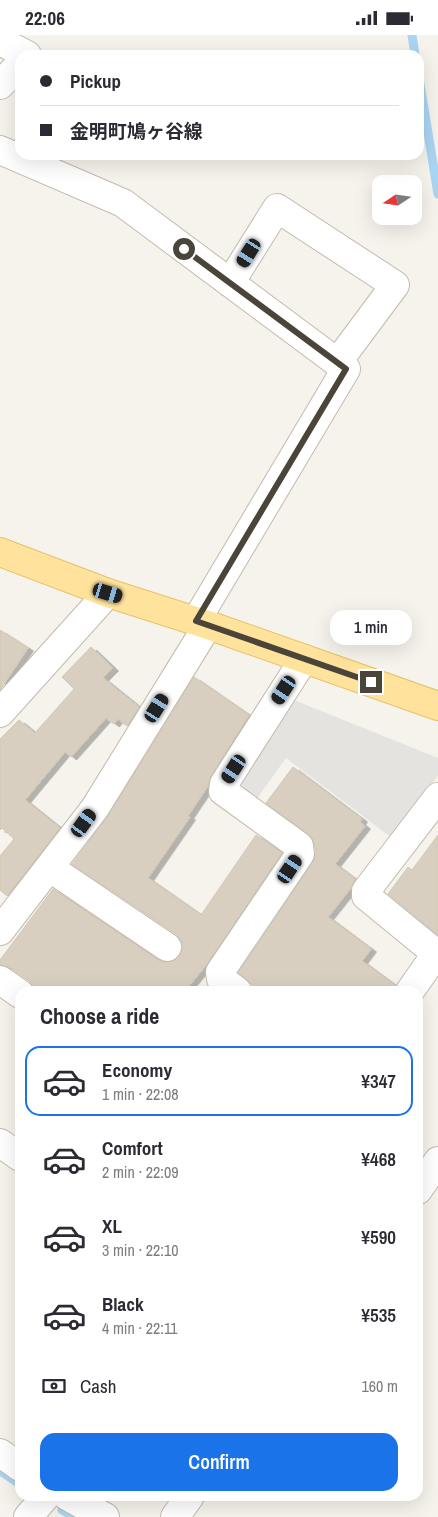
<!DOCTYPE html>
<meta charset="utf-8">
<style>
:root{--surface:#fff;--page:#f7f7f7;--text:#2b2b33;--muted:#7c7c81;--line:#e1e1e2;--accent:#1a73e8}
body{margin:0;font-family:"Archivo Narrow","Noto Sans JP",sans-serif;background:var(--page);color:var(--text);height:100vh;display:flex;flex-direction:column;font-size:19px;white-space:nowrap}
*{box-sizing:border-box;margin:0}
p{font-size:16px;color:var(--muted)}
.icon{flex:none;width:28px;height:28px;fill:none;stroke:currentColor;stroke-width:2;stroke-linecap:round;stroke-linejoin:round}
.map{position:relative;flex:1;overflow:hidden}
.panel{position:absolute;left:15px;top:951px;width:408px;height:515px;display:flex;flex-direction:column;background:var(--surface);border-radius:15px;box-shadow:0 5px 20px #0002}
.panel>*{flex:none}
.guide{position:absolute;left:15px;top:15px;width:409px;height:110px;border-radius:15px;box-shadow:0 5px 20px #0002;display:grid;align-content:center;height:110px;padding:0 25px;background:var(--surface)}
.needle{width:32px;rotate:257deg}
.fabs{position:absolute;left:372px;top:140px;display:grid;gap:10px}
.fabs a{display:grid;place-items:center;width:50px;height:50px;border-radius:10px;background:var(--surface);box-shadow:0 5px 20px #0002;font-size:25px}
.end{position:absolute;width:22px;height:22px;margin:-11px;border:6px solid #4b4439;background:#fff;box-shadow:0 0 0 2px #fff}
.from{border-radius:50%}
.bubble{position:absolute;height:35px;border-radius:15px;background:var(--surface);box-shadow:0 5px 20px #0002;font-size:16px;font-weight:600;line-height:35px;text-align:center}
.car{position:absolute;width:15px;height:30px;margin:-15px -8px;border-radius:6px;box-shadow:0 0 4px 1px #0007;background:linear-gradient(#222 24%,#8ab4d8 0 40%,#222 0 76%,#8ab4d8 0 86%,#222 0)}
.guide b{display:flex;align-items:center;gap:18px;height:48px;font-size:19px}
.guide b+b{border-top:1px solid var(--line)}
.guide i{width:12px;height:12px;background:var(--text)}
ul{padding:0;list-style:none}
li{display:flex;align-items:center;gap:15px;height:70px;margin:0 10px 8px;padding:0 15px;border:2px solid transparent;border-radius:15px}
li div{flex:1}
li b{display:block;font-size:19px}
li em{font-style:normal;font-weight:600}
li.active{border-color:var(--accent)}
li>.icon{width:45px;height:45px;stroke-width:1.5}
h2{padding:0 25px;font-size:22px;line-height:60px}
.pay{display:flex;align-items:center;gap:12px;height:55px;padding:0 25px;font-size:19px}
.pay p{margin-inline-start:auto}
.cta{display:flex;gap:10px;margin-top:auto;padding:10px 25px}
.cta a{flex:1;height:58px;border-radius:15px;background:var(--accent);color:#fff;font-size:20px;font-weight:600;line-height:58px;text-align:center}
.status{display:flex;justify-content:space-between;align-items:center;height:35px;padding:0 25px;background:var(--surface);direction:ltr}
.status svg{height:14px;fill:currentColor}
.map>svg:first-child{display:block}
.parking{fill:#e5e3e0}
.lines{fill:none;stroke-linecap:round;stroke-linejoin:round}
.stream{stroke:#a9d4f2;stroke-width:9}
.building{fill:#d8cfc1;stroke:#d3c7b4;filter:url(#shadow)}
.minor-casing{stroke:#c2bbae;stroke-width:30}
.major-casing{stroke:#e6c16a;stroke-width:30}
.minor{stroke:#fff;stroke-width:28}
.major{stroke:#ffe39c;stroke-width:28}
.route{stroke:#4b4439;stroke-width:6}
</style>
<div class="status"><b>22:06</b><svg viewBox="0 0 49 12"><path d="M0 12V9h3v3zM5 12V6h3v6zM10 12V3h3v9zM15 12V0h3v12zM26 1h20v11H26zM47 4h2v5h-2z"/></svg></div>
<div class="map">
<svg width="438" height="1482" viewBox="0 0 438 1482">
<defs>
<filter id="shadow"><feDropShadow dx="5.5" dy="3" stdDeviation="0" flood-color="#0004"/></filter>
</defs>
<rect width="100%" height="100%" fill="#f6f3ec"/>
<path class="parking" d="M294,665L438,723V741L392,803L286,723L256,765L244,756L240,745Z"/>
<g class="lines">
<path class="stream" d="M412,0L415,20
M419,43L438,159
M0,1436L20,1449
M62,1475L75,1482"/>
</g>
<path class="building" d="M0,595L28,613L0,655Z
M91,612L113,633L103,643L139,672L127,691L118,684L114,689L106,683L71,722L65,717L25,765L60,793L7,861L0,855V821L14,804L2,793L0,795V704L19,685L35,698L74,654L62,642Z
M194,642L249,680L211,741L208,751L188,781L190,782L148,843L201,880L256,800L282,818L207,929L185,956H35L29,946L9,932L0,930V925L53,854L158,925L165,927L173,926L180,920L183,913L181,906L176,899L72,829L108,781Z
M293,732L362,784L360,787L365,791L335,829L355,844L351,853L328,882L371,914L362,926L396,951L395,956H259L238,938L313,827L316,817L312,803L266,768Z
M438,800V900L388,859L408,832L412,835Z"/>
<g class="lines">
<defs>
<path id="minor" d="M0,6L27,20
M0,50L20,29
M0,115L123,168L346,334L196,586
M230,248L277,173L395,250L337,328
M0,678L108,558
M438,762L366,856V861L438,920
M50,833L167,912
M0,896L95,773L208,590
M0,945L20,959
M237,956L221,944L220,937L300,819L299,811L223,756L224,749L304,624
M410,956L436,919
M0,1108L20,1122
M418,1155L438,1126
M0,1418L20,1432
M67,1461L105,1482
M28,1482L46,1461
M175,1482L190,1461"/>
<path id="major" d="M0,517L108,558L208,590L438,671"/>
</defs>
<use href="#minor" class="minor-casing"/>
<use href="#major" class="major-casing"/>
<use href="#minor" class="minor"/>
<use href="#major" class="major"/>
</g>
<g class="lines">
<path class="route" d="M184,214L346,334L196,586L371,647"/>
</g>
</svg>
<div class="fabs">
<a><svg class="needle" viewBox="-14 -14 28 28"><path d="M0-13l5 13h-10z" fill="#e53935"/><path d="M0 13l5-13h-10z" fill="#7c7c81"/></svg></a>
</div>
<i class="end from" style="left:184px;top:214px"></i>
<i class="end" style="left:371px;top:647px"></i>
<div class="bubble" style="left:330px;top:575px;width:82px">1 min</div>
<i class="car" style="left:249px;top:218px;rotate:212deg"></i>
<i class="car" style="left:108px;top:558px;rotate:107deg"></i>
<i class="car" style="left:284px;top:655px;rotate:213deg"></i>
<i class="car" style="left:157px;top:673px;rotate:32deg"></i>
<i class="car" style="left:234px;top:734px;rotate:213deg"></i>
<i class="car" style="left:84px;top:788px;rotate:36deg"></i>
<i class="car" style="left:290px;top:834px;rotate:34deg"></i>
<div class="guide">
<b><i class="from"></i>Pickup</b>
<b><i></i>金明町鳩ヶ谷線</b>
</div>
<section class="panel">
<h2>Choose a ride</h2>
<ul>
<li class="active"><svg class="icon" aria-label="car" viewBox="0 0 24 24"><path d="M5 17H2v-5l4-1 3-4h7l3 4 3 1v5h-3M9 17h6M6 11h13"/><circle cx="7" cy="17" r="2"/><circle cx="17" cy="17" r="2"/></svg><div><b>Economy</b><p>1 min · 22:08</p></div><em>¥347</em></li>
<li><svg class="icon" aria-label="car" viewBox="0 0 24 24"><path d="M5 17H2v-5l4-1 3-4h7l3 4 3 1v5h-3M9 17h6M6 11h13"/><circle cx="7" cy="17" r="2"/><circle cx="17" cy="17" r="2"/></svg><div><b>Comfort</b><p>2 min · 22:09</p></div><em>¥468</em></li>
<li><svg class="icon" aria-label="car" viewBox="0 0 24 24"><path d="M5 17H2v-5l4-1 3-4h7l3 4 3 1v5h-3M9 17h6M6 11h13"/><circle cx="7" cy="17" r="2"/><circle cx="17" cy="17" r="2"/></svg><div><b>XL</b><p>3 min · 22:10</p></div><em>¥590</em></li>
<li><svg class="icon" aria-label="car" viewBox="0 0 24 24"><path d="M5 17H2v-5l4-1 3-4h7l3 4 3 1v5h-3M9 17h6M6 11h13"/><circle cx="7" cy="17" r="2"/><circle cx="17" cy="17" r="2"/></svg><div><b>Black</b><p>4 min · 22:11</p></div><em>¥535</em></li>
</ul>
<div class="pay"><svg class="icon" aria-label="cash" viewBox="0 0 24 24"><path d="M3 7h18v10H3z"/><circle cx="12" cy="12" r="2"/></svg>Cash<p>160 m</p></div>
<div class="cta"><a>Confirm</a></div>
</section>
</div>
